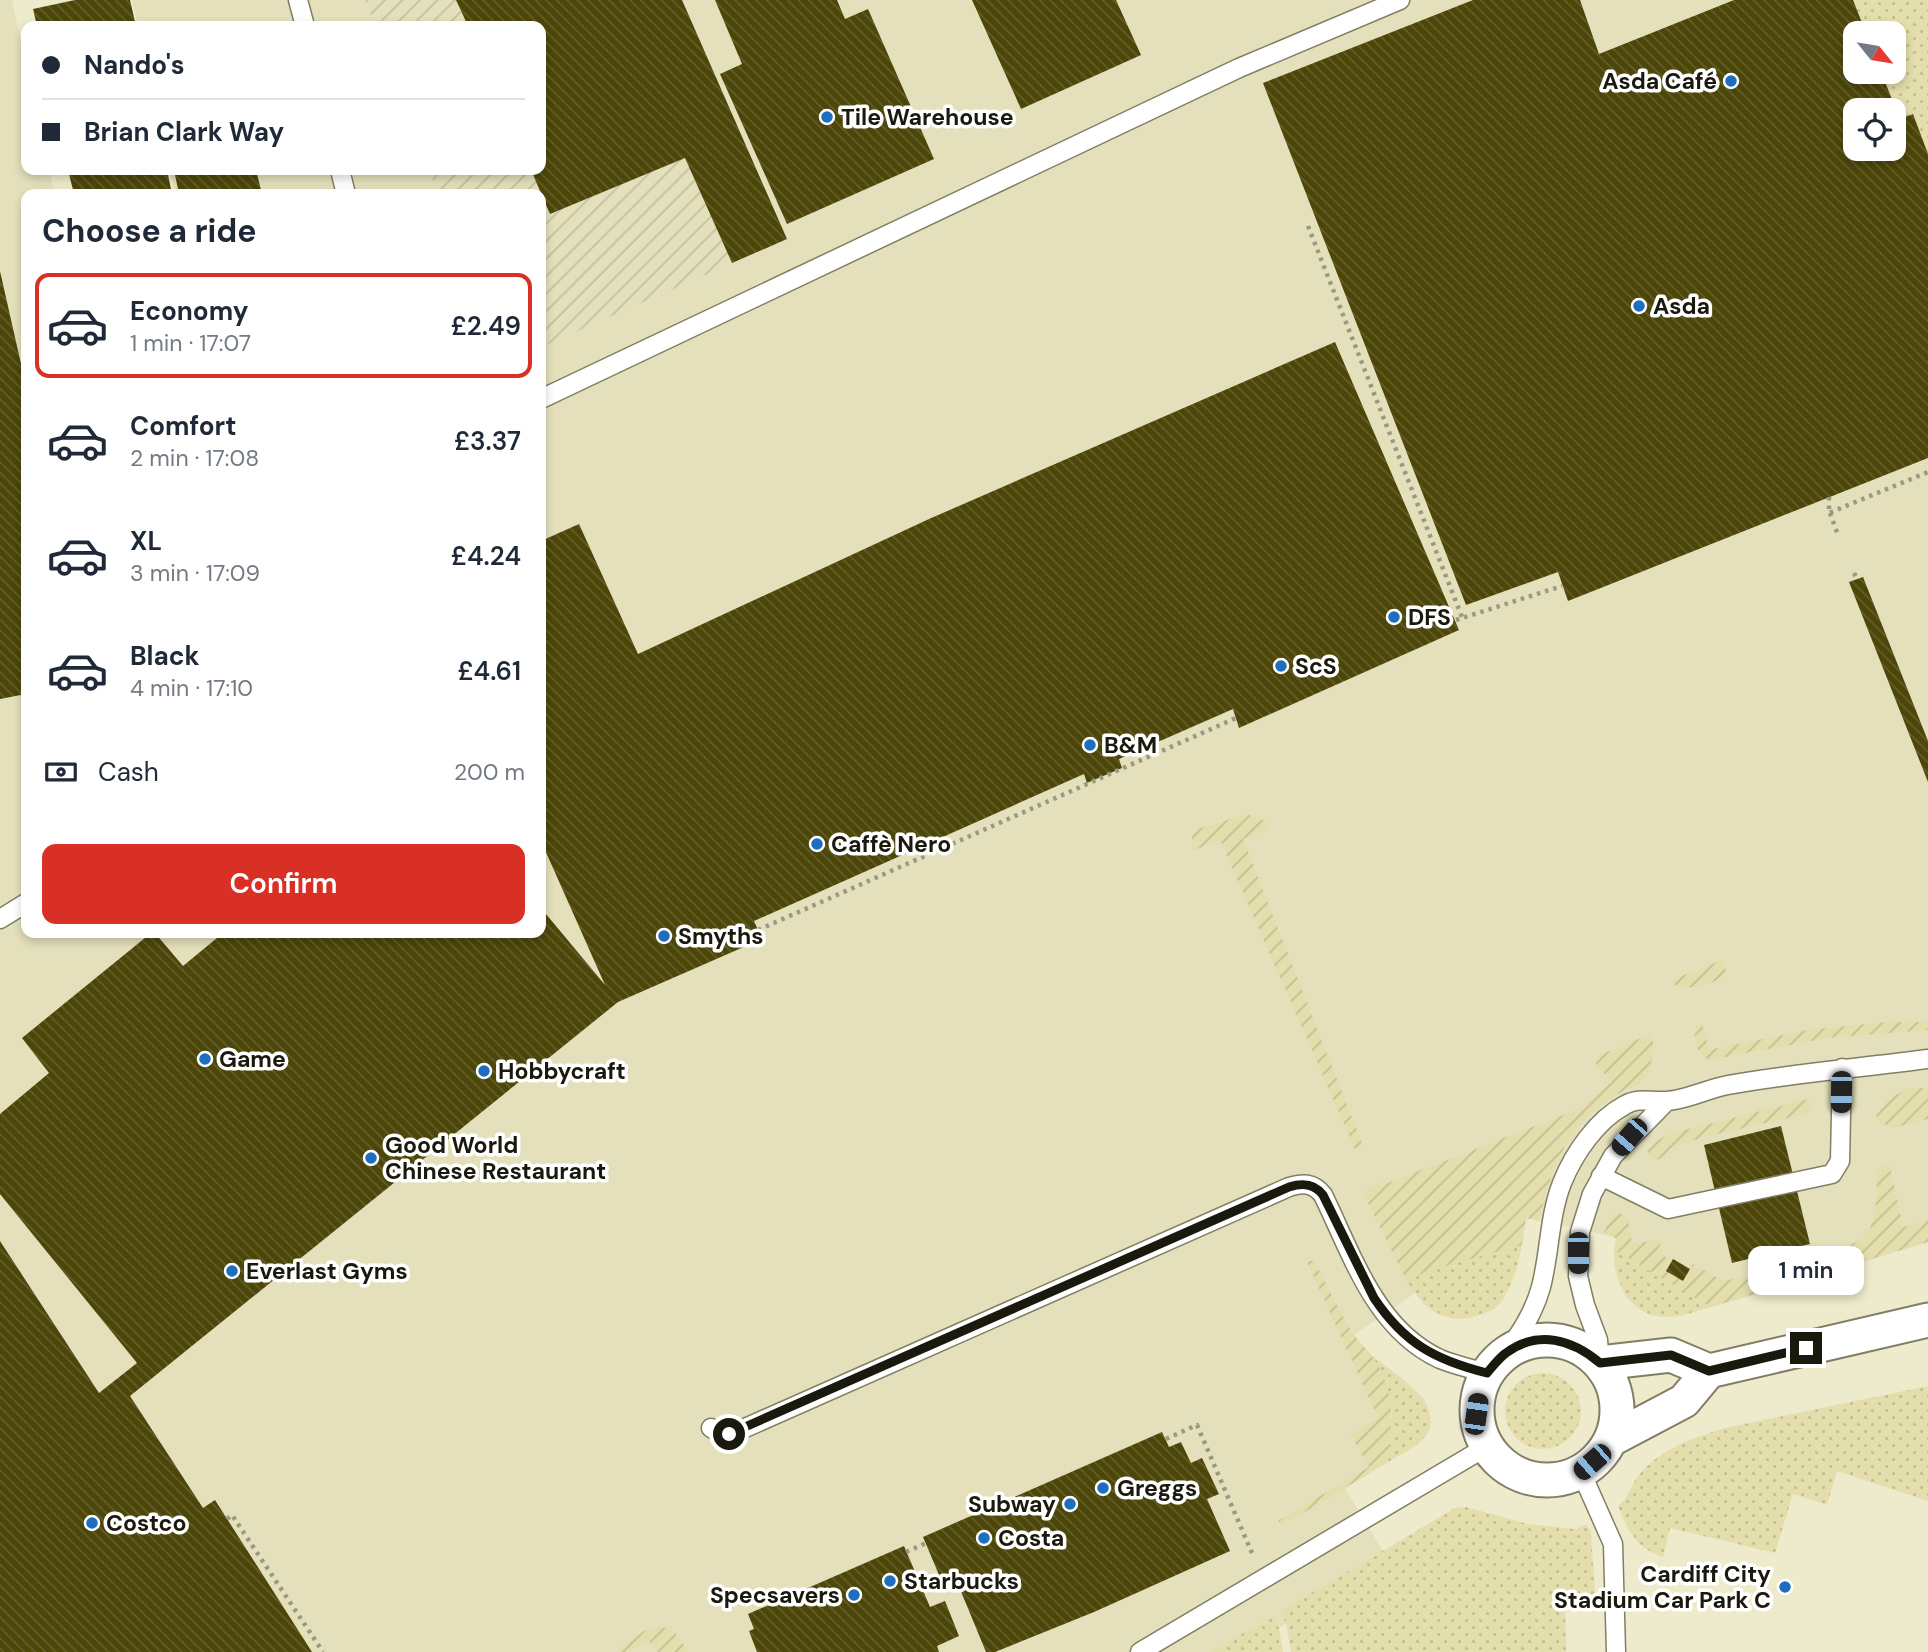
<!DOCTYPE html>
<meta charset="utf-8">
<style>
:root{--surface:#fff;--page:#f2f2f3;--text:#1f2937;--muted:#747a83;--line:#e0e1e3;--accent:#d93025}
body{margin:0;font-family:"DM Sans",sans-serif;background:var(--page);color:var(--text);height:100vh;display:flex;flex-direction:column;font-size:26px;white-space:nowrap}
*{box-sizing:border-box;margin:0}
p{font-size:23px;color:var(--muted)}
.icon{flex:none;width:38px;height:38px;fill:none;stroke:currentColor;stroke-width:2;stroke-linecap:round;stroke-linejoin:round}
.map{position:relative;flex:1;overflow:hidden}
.sheet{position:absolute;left:21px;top:189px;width:525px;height:749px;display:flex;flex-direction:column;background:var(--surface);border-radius:14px;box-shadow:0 4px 10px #0003}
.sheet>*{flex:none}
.banner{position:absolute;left:21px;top:21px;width:525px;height:154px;border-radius:14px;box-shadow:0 4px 10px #0003;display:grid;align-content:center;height:154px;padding:0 21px;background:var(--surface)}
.needle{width:46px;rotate:120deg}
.fabs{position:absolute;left:1843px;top:21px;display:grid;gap:14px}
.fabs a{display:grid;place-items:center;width:63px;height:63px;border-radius:14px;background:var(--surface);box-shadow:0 4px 10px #0003;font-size:35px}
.end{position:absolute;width:32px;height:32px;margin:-16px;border:9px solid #1a190e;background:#fff;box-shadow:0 0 0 4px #fff}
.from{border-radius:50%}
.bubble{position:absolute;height:49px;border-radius:14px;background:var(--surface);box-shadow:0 4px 10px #0003;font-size:23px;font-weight:600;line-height:49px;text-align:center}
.car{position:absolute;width:21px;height:42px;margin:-21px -10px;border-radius:9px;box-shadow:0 0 5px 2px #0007;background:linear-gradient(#222 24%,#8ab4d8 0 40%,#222 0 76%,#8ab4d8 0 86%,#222 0)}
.banner b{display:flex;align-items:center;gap:24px;height:66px;font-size:26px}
.banner b+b{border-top:2px solid var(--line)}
.banner i{width:18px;height:18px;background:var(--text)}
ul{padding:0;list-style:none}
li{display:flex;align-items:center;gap:21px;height:105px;margin:0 14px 10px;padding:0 7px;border:4px solid transparent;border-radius:14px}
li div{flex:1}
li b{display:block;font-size:26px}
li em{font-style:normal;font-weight:600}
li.current{border-color:var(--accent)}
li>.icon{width:63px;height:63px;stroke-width:1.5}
h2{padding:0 21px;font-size:32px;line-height:84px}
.pay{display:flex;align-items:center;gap:18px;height:77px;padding:0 21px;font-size:26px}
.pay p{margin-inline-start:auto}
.cta{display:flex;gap:14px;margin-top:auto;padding:14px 21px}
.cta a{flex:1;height:80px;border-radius:14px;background:var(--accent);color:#fff;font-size:28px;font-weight:600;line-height:80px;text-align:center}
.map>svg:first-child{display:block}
.built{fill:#e4e0bb;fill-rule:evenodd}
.industrial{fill:url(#industrial-furrows)}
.grass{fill:url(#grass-dots)}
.garden{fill:url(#garden-furrows)}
.building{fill:url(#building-back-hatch);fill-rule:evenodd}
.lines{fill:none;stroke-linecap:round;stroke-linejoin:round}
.lane-casing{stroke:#817e63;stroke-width:21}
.street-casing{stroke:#817e63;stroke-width:37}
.path{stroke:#9b9982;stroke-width:4.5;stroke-dasharray:3.5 5;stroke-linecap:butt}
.lane{stroke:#fff;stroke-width:18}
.street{stroke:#fff;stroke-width:33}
.route{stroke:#1a190e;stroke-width:9}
.poi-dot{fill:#1d6fbe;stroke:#fff;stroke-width:2.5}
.labels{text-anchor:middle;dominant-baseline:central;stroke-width:7;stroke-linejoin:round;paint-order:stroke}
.poi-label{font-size:23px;font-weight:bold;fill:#1a190e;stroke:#fff;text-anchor:start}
</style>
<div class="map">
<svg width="1928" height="1652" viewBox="0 0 1928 1652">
<defs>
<pattern id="industrial-furrows" width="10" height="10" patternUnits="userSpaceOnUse" patternTransform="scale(1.75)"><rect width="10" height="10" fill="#e4e0bb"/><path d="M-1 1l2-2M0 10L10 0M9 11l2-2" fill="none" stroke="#c3c0a0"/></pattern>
<pattern id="grass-dots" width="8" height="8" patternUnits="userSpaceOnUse" patternTransform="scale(1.75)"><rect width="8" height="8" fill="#e4deac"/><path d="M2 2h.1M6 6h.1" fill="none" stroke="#c3be93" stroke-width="1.8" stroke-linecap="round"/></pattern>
<pattern id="garden-furrows" width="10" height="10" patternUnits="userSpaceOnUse" patternTransform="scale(1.75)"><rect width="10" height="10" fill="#e4deac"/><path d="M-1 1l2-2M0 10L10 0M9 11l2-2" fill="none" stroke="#c3be93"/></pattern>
<pattern id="building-back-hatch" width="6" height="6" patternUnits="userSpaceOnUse" patternTransform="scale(1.75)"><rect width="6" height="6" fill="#4d4609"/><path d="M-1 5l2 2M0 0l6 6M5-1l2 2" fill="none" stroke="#635d2c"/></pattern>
</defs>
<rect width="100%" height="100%" fill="#eeebcd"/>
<path class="built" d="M0,0H12L26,65V170H49L55,194H26V933H541V347L682,0H1928V1242L1770,1291L1680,1315L1666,1317L1652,1315L1638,1308L1626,1297L1618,1281L1614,1265L1616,1237L1526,1218L1517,1269L1500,1304L1490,1311L1470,1318L1454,1319L1437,1314L1423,1304L1415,1293L1354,1335L1370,1354L1422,1396L1428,1407L1430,1417L1428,1432L1420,1442L1345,1488L1389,1561L1239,1652H0ZM1855,33H1894V72H1855ZM1855,110H1894V149H1855Z
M132,0H365L375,26H138Z
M170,170H429L438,194H175Z"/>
<path class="industrial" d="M365,0H456L468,26H375Z
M577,0L787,239L541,347V194H438L429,170H541V26H516Z"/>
<path class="grass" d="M1853,0H1928V154L1913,115L1900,119L1881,72H1894V33H1866Z
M1522,1245C1518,1265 1513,1284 1502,1301C1496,1309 1487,1312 1479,1315C1443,1326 1427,1308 1407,1282L1427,1271Z
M1614,1250L1711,1307C1697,1311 1682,1317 1667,1317C1630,1317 1615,1282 1614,1250Z
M1370,1354C1392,1372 1456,1409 1420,1442C1411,1450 1397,1456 1387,1463L1392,1427V1405Z
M1505 1411a38 38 0 1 1 76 0a38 38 0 1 1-76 0Z
M1928,1386V1501L1837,1471L1827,1505L1793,1494L1775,1553L1670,1528L1663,1557C1637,1549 1628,1531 1618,1506C1629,1497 1630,1486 1639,1475C1661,1448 1693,1438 1725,1428Z
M1466,1507L1528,1524L1576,1529L1586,1524L1591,1532L1595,1595H1565L1566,1652H1291L1286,1623L1280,1612L1455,1508Z
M1272,1616L1279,1628L1283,1652H1211Z"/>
<path class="garden" d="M1247,814L1265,821L1270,828L1243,839L1363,1146L1355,1149L1220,840L1192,851V836L1198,829Z
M1722,960L1725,962L1726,973C1717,984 1683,993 1672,983V980Z
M1887,1022H1928V1030L1827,1038L1709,1060C1697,1055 1691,1037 1697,1025L1702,1024L1709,1050L1807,1030Z
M1653,1033C1653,1045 1653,1059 1649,1071C1643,1085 1632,1086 1620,1093C1605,1101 1589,1114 1578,1127C1557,1153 1546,1189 1539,1221L1526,1218L1522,1245L1427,1271L1407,1282L1363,1193L1378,1181L1380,1186L1579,1109L1612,1082L1596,1065V1059L1600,1055Z
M1911,1088H1928V1119L1892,1128L1878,1121L1876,1116L1889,1098Z
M1809,1099L1811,1107L1806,1114L1704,1137L1671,1148L1662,1158L1654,1160L1647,1151L1658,1140L1672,1133Z
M1887,1164L1890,1166L1903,1227L1928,1220V1242L1711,1307L1614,1250L1616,1238L1603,1234L1613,1214L1620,1213L1628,1219L1632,1244L1656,1240L1661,1243L1657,1251L1672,1261L1666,1271L1683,1281L1693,1264L1723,1281C1753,1274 1856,1254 1869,1231C1878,1214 1876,1190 1877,1172Z
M1314,1260C1326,1284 1338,1309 1352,1332C1357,1340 1364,1346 1370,1353C1396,1388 1393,1422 1387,1463L1281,1526L1278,1521L1369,1467L1350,1434L1378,1418L1307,1262Z
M657,1627C674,1626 681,1638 687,1652H658L648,1640L629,1652H619V1649L644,1631Z"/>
<path class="building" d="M75,0H130L136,26H37L33,9Z
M456,0H682L787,239L732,263L685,158L550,214L531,170H541V26H468Z
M715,0H837L845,19L868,9L934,159L787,224L720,74L742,64Z
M972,0H1116L1141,55L1021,109Z
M1473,0H1580L1599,54L1734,0H1853L1866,33H1855V72H1881L1900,119L1913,114L1928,154V458L1568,601L1558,572L1466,605L1263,83ZM1855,110H1894V149H1855Z
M68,170H167L172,194H74Z
M174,170H256L262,194H179Z
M0,271L26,386V694L0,699Z
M1335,342L1459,630L1239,728L1233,709L1119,759L1122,768L1087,783L1084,774L754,921L762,939L618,1002L130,1396L203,1508L215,1500L312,1652H0V1241L99,1393L137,1363L0,1194V1114L49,1073L22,1038L151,933H155L183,966L223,933H541V908L605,985L541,841V541L579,524L638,654L929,519Z
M1863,577L1928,741V782L1849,582Z
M1781,1126L1810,1244L1732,1263L1704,1145Z
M1673,1259L1690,1269L1683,1281L1666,1271Z
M1162,1432L1169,1447L1181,1442L1191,1463L1202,1458L1219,1494L1207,1499L1230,1551L1094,1612L995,1652H986L955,1577L942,1582L923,1537Z
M904,1546L930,1607L945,1601L959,1636L937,1646L939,1652H757L749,1631L754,1629L748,1614Z"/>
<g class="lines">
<defs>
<path id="lane" d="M298,0L305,26
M340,170L346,194
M541,399L1239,68L1400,0
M0,919L26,903
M1601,1176L1668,1209L1832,1174L1840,1161L1842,1068
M1506,1352C1522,1332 1534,1312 1541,1287C1550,1252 1549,1216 1562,1183C1574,1153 1597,1120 1625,1105C1639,1097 1650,1102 1666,1101C1686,1100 1707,1089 1728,1085C1794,1073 1861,1068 1928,1059
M1600,1363L1598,1340L1585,1305L1578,1276L1580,1232L1592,1194L1613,1156L1667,1101
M711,1428L723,1435L736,1432L1289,1187C1302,1183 1313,1182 1323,1195C1352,1254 1375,1329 1440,1359C1455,1365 1471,1369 1487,1373
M1581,1472L1613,1544L1616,1652
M1140,1652L1486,1447"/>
<path id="street" d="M1477 1410a70 70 0 1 1 140 0a70 70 0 1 1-140 0Z
M1600,1363L1671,1355L1709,1371L1928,1320
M1612,1439L1684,1401L1709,1371"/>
</defs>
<use href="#lane" class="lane-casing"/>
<use href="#street" class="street-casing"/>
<path class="path" d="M1308,226L1462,617
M1829,497V513L1928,472
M1830,513L1838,535
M1854,573L1857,579
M1456,620L1562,586
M758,930L1236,718
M1166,1439L1197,1425L1252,1553
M227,1519L232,1515L323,1652
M906,1552L926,1543"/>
<use href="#lane" class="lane"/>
<use href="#street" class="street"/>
</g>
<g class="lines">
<path class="route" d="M729,1434L1289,1187C1302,1183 1314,1183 1323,1195L1374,1298C1404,1343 1435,1360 1487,1373C1493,1366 1499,1358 1506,1353C1538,1329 1573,1340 1600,1363L1671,1355L1709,1371L1806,1348"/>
</g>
<g class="poi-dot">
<circle cx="1731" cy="81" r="7"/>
<circle cx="827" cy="117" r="7"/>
<circle cx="1639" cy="306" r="7"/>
<circle cx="1394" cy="617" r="7"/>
<circle cx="1281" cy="666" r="7"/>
<circle cx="1090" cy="745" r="7"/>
<circle cx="817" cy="844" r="7"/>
<circle cx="664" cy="936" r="7"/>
<circle cx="205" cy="1059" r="7"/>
<circle cx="484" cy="1071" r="7"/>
<circle cx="371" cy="1158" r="7"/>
<circle cx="232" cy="1271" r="7"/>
<circle cx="1103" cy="1488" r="7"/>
<circle cx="1070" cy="1504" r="7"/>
<circle cx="92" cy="1523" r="7"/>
<circle cx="984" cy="1538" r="7"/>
<circle cx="890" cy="1581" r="7"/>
<circle cx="1785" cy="1587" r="7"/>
<circle cx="854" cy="1595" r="7"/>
</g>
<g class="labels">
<g class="poi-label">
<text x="1717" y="81" text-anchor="end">Asda Café</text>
<text x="841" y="117">Tile Warehouse</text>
<text x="1653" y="306">Asda</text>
<text x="1408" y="617">DFS</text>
<text x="1295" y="666">ScS</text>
<text x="1104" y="745">B&amp;M</text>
<text x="831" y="844">Caffè Nero</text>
<text x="678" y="936">Smyths</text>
<text x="219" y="1059">Game</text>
<text x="498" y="1071">Hobbycraft</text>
<text x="385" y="1145">Good World<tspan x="385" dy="26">Chinese Restaurant</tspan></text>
<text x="246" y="1271">Everlast Gyms</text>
<text x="1117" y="1488">Greggs</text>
<text x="1056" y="1504" text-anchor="end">Subway</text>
<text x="106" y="1523">Costco</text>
<text x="998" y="1538">Costa</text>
<text x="1771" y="1574" text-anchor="end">Cardiff City<tspan x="1771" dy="26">Stadium Car Park C</tspan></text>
<text x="904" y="1581">Starbucks</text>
<text x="840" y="1595" text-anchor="end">Specsavers</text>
</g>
</g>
</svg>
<div class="fabs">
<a><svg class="needle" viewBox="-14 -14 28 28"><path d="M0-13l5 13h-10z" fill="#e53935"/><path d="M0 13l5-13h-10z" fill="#747a83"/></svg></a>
<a><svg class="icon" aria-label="locate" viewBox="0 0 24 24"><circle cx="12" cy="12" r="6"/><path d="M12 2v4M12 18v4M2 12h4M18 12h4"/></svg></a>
</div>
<i class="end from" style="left:729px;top:1434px"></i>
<i class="end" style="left:1806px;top:1348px"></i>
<div class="bubble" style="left:1748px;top:1246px;width:116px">1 min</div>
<i class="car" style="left:1841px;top:1092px;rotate:181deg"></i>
<i class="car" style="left:1629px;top:1137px;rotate:221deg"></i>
<i class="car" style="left:1578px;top:1253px;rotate:180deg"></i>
<i class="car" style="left:1476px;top:1414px;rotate:8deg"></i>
<i class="car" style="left:1592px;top:1462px;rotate:229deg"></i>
<div class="banner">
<b><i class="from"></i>Nando's</b>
<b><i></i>Brian Clark Way</b>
</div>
<section class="sheet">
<h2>Choose a ride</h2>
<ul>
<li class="current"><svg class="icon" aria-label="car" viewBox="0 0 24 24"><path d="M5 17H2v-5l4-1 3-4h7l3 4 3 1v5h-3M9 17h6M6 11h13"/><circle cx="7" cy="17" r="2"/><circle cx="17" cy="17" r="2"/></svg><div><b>Economy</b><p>1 min · 17:07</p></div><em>£2.49</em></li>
<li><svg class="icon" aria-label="car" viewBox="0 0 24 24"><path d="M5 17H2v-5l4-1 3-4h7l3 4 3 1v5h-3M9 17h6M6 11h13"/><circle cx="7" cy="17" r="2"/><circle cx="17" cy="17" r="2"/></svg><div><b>Comfort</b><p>2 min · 17:08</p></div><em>£3.37</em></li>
<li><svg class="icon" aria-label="car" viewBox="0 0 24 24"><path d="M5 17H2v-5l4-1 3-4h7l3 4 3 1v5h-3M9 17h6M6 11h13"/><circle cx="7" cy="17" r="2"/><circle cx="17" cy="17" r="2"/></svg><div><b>XL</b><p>3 min · 17:09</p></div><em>£4.24</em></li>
<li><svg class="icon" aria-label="car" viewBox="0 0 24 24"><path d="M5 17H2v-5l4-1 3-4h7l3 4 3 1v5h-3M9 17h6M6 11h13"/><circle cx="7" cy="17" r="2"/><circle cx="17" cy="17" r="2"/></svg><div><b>Black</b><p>4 min · 17:10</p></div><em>£4.61</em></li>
</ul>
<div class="pay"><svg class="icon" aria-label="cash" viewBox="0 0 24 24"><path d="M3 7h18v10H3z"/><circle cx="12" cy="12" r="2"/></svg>Cash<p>200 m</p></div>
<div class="cta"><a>Confirm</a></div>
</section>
</div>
